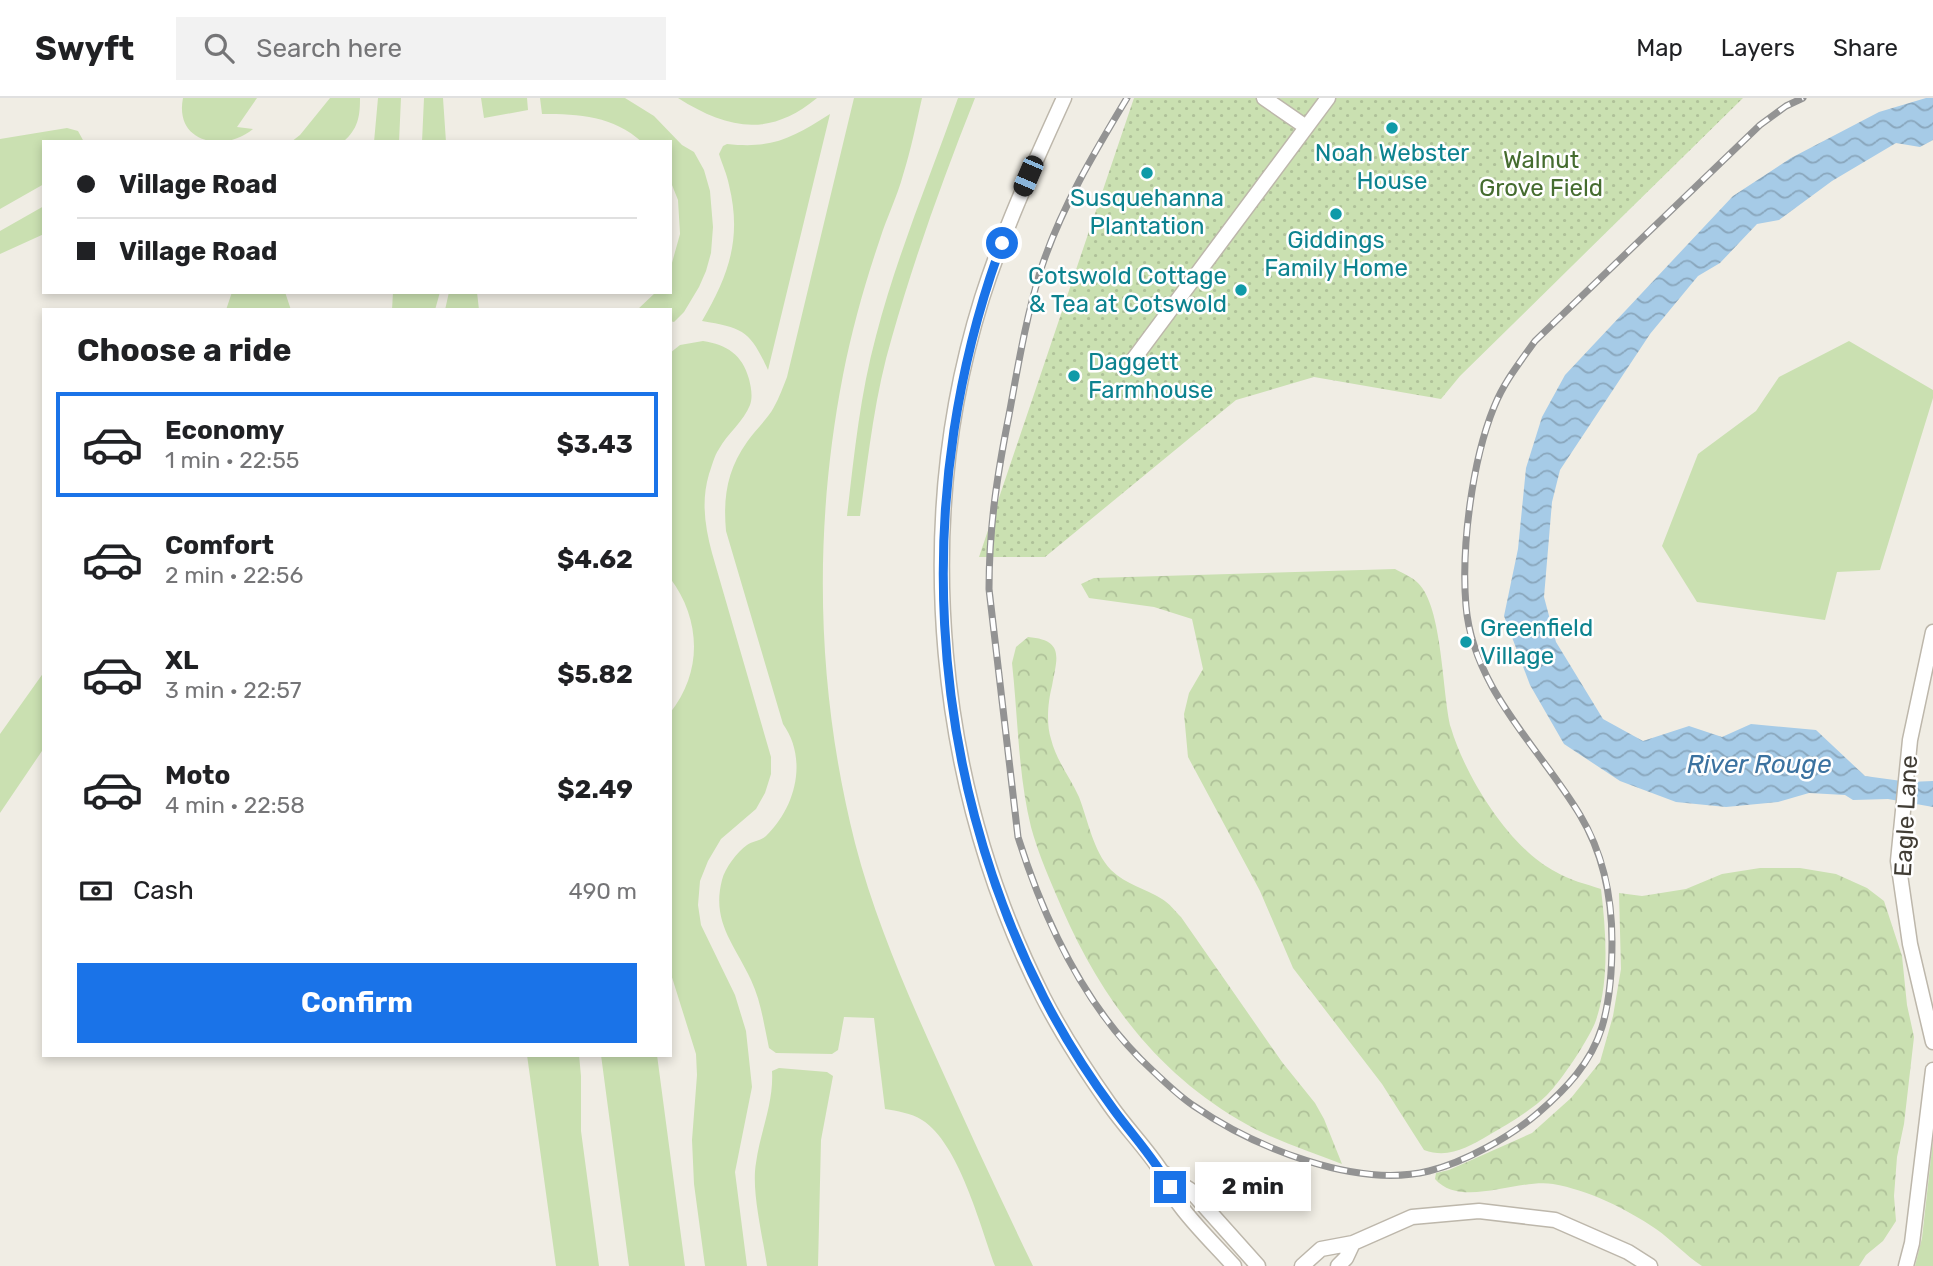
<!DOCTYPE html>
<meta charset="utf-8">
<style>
:root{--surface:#fff;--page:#f2f2f2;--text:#202124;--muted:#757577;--line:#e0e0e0;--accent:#1a73e8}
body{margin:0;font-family:Rubik,sans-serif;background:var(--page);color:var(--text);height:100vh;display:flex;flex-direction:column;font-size:26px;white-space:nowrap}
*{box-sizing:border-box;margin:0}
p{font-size:23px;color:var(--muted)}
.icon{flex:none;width:38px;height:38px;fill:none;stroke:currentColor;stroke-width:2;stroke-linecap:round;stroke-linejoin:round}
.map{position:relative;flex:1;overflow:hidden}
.details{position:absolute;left:42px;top:210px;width:630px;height:749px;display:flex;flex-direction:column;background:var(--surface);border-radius:0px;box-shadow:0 4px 10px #0003}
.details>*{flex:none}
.banner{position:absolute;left:42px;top:42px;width:630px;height:154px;border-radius:0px;box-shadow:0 4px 10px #0003;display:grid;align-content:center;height:154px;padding:0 35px;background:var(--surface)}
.end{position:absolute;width:32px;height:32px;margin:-16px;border:9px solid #1a73e8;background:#fff;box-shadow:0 0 0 4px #fff}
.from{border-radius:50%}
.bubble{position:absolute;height:49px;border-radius:0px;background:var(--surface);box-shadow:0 4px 10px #0003;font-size:23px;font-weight:700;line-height:49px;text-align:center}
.car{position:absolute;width:21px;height:42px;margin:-21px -10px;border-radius:9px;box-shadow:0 0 5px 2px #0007;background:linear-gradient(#222 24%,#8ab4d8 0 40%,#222 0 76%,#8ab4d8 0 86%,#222 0)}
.banner b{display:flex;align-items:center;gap:24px;height:66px;font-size:26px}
.banner b+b{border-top:2px solid var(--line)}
.banner i{width:18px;height:18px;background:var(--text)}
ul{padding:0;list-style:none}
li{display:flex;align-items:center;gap:21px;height:105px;margin:0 14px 10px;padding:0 21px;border:4px solid transparent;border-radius:0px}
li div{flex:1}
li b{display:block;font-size:26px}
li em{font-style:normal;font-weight:700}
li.selected{border-color:var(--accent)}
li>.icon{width:63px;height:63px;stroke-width:1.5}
h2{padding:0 35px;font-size:32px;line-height:84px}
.pay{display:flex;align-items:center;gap:18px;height:77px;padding:0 35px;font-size:26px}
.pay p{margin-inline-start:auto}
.primary-button{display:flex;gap:14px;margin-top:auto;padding:14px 35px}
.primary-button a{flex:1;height:80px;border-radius:0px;background:var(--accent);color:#fff;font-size:28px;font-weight:700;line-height:80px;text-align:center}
header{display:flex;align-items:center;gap:42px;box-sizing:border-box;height:98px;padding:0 35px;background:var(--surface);border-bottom:2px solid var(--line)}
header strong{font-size:33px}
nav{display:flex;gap:38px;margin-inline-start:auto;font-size:24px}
.search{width:490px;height:63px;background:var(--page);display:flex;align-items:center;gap:18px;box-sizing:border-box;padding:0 24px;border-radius:0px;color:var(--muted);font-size:26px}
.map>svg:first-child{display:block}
.green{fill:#cae0b1}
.forest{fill:url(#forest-crowns)}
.park{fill:url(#park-dots)}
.water{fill:url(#water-waves)}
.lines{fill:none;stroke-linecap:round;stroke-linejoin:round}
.minor-casing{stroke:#bdb7ab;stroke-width:17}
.minor{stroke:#fff;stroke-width:14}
.rail-casing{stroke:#939393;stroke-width:7}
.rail{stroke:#fff;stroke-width:4.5;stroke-dasharray:13;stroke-linecap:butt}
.route{stroke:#1a73e8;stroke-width:9}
.culture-dot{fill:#0f9aa8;stroke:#fff;stroke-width:2.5}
.labels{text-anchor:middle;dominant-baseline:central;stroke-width:5;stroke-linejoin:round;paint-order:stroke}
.culture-label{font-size:24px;fill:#0d838f;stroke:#fff}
.park-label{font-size:24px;fill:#456c2f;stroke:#fff}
.street-label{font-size:24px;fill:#413d35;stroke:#fff}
.water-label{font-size:26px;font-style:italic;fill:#3b72a0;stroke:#fff}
</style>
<header>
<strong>Swyft</strong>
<div class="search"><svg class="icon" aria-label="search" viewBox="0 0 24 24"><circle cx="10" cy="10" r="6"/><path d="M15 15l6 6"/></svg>Search here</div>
<nav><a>Map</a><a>Layers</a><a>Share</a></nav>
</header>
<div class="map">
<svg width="1933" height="1168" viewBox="0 0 1933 1168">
<defs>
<pattern id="forest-crowns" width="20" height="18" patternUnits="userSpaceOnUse" patternTransform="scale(1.75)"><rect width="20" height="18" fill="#cae0b1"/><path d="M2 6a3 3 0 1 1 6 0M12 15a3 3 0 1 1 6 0" fill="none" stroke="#afc199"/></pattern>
<pattern id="park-dots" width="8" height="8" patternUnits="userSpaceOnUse" patternTransform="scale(1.75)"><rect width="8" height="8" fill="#cae0b1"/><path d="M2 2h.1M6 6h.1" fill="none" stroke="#afc199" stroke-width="1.8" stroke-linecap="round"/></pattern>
<pattern id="water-waves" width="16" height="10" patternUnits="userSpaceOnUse" patternTransform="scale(1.75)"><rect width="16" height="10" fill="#a6cbe7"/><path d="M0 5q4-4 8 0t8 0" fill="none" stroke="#89a6bc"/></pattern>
</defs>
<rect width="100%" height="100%" fill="#f0ede4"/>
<path class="green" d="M183,0H257L237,29L253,31C224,55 174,45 183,0Z
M330,0H360C360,19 358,31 343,44H291L300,37Z
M378,0H401L399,44H374Z
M424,0H443L446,44H422Z
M481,0H527L528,12L484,20Z
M540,0H625L654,18L682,47L694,54L704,72L710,93L713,129L711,155L706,173L699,189L684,214L674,224L670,223V212H637L656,194H670V172L680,136L678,102L670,82V44H642C613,18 580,16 542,16Z
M678,0H817C769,40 727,31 678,0Z
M854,0H922C916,26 911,52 903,77C897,99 887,119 880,141C865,185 852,231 843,277C813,432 816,591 855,745C875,822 907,895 940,968C970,1035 1001,1102 1033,1168H995C980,1128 959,1045 922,1022C911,1015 897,1013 885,1011L874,920L844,919L838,952L832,956L776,955L769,950C764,927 761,903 751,882C735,847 711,824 722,782C725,770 737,754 747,747C753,743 760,743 766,738C796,709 808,661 783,626L726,433C723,400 727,372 747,344C755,332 767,322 774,309C779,300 783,289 787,279Z
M958,0H975C944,78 915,158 892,239C875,295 868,360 860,418H847C854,358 860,297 876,238C897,157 930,79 958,0Z
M830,16L768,272C750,233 744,230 702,223C729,177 742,140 729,87C727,76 722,66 719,56L723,48L727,46C773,51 792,40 830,16Z
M67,30L78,33L84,44H44V86L0,111V41Z
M44,108V136L0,156V133Z
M232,194H285L291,212H226Z
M393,194H440L435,212H392Z
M449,194H477L479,212H445Z
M703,243C727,247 742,256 749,281C751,289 753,299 750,307C744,323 727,336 719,351C714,358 712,368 709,376C701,403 705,429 712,455L771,659V676L765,695L756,711L721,741L708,763L700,783L698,807L701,827L735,897L746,933L752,989L735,1074L747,1168H705L694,1086L692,1042L697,977L696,956L670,873V615C703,574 701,521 670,480V255L680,247Z
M1849,243L1933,292V300L1880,472L1837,474L1825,522L1697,504L1662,448L1698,356L1756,313L1779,279Z
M44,574V650L0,715V636Z
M527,957H579L581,978V1033L599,1168H556Z
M601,957H657L685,1168H629Z
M779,970L827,974L833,978L821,1042L818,1168H767C763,1139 751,1093 756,1065C760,1034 774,1005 772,973Z
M1933,1042V1168H1915L1922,1140Z"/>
<path class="forest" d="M1395,471C1402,475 1412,479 1418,485C1443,509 1442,596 1451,630C1465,678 1510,751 1556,774C1569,782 1586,786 1601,791C1606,834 1610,884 1595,925C1587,944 1561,983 1547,997C1533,1011 1507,1027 1489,1037C1468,1049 1449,1061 1424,1052L1382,986L1293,870L1260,793L1188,659L1184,616L1189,595L1203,571L1192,521L1154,509L1089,500L1081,486L1094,480Z
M1028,539C1065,542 1057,560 1052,588C1048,603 1046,626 1051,641C1056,662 1070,679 1079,699C1088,722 1093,753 1111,772C1126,787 1145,790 1162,801C1169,805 1175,813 1181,819L1282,964L1315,1005L1324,1021L1342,1066C1308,1053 1270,1041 1239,1022C1149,969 1094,889 1055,794C1046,773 1037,751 1031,729C1018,676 1018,619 1012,565L1016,549Z
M1760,770H1800L1836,776L1867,790L1884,803L1902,858L1907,907L1914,939L1904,1026L1897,1059L1894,1098L1896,1123L1883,1143L1866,1157L1859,1168H1702C1685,1157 1672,1142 1656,1131C1627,1111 1588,1092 1553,1086C1519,1080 1461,1111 1435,1081L1436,1075L1449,1072L1532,1035L1571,1000L1600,964L1613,918L1621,871L1619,795L1642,798L1686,791L1722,776Z"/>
<path class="park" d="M1134,0H1743L1460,278L1441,301L1314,279L1236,302L1045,459H979Z"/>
<path class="water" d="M1926,0H1933V42L1920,49L1896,45L1832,83L1779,122L1757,126L1720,165L1698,178L1650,236L1560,372L1552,404L1544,499L1556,544L1603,621L1643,643L1689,628L1722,639L1751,626L1816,632L1865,678L1909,684L1933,683V709L1888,701L1853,702L1845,697L1809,695L1778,704L1726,709L1676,704L1620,683L1564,646L1530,587L1504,518L1518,451L1526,370L1542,319L1565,277L1733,98L1791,60L1879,14Z"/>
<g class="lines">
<defs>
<path id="minor" d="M1064,0C1034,66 1004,131 982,200C911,428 936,687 1043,899C1062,936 1086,973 1110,1007C1126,1030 1146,1050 1161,1073C1168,1083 1171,1096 1179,1106C1195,1128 1216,1148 1234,1168
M1264,0L1306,29
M1133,262L1328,0
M1933,534L1910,642L1898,763L1910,846L1933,944
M1162,1074L1190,1092L1258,1168
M1302,1168L1321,1151L1353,1145L1412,1119L1479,1113L1555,1122L1628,1154L1650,1168
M1338,1168L1346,1160L1353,1145
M1906,1168L1912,1145L1933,972"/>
</defs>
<use href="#minor" class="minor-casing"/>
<use href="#minor" class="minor"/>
<defs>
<path id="rail" d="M1127,0C1094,55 1061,110 1041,171C1026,219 1018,268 1009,317C997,378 989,429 989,491L1018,739C1045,825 1086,912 1153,973C1166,985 1179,998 1194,1008C1254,1049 1356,1091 1429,1073C1465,1064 1510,1039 1538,1015C1566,991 1591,965 1602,929C1610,902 1612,872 1612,844C1612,799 1604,757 1580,717C1540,650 1473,591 1466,508C1461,450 1472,363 1494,309C1504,284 1520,264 1535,243L1760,27L1786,8L1803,0"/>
</defs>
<use href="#rail" class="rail-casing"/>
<use href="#rail" class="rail"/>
</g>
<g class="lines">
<path class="route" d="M1002,145C912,389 925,668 1044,900C1064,939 1088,977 1114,1012C1133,1038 1155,1061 1170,1089"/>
</g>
<g class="culture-dot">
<circle cx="1392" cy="30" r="7"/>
<circle cx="1147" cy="75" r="7"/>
<circle cx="1336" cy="116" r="7"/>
<circle cx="1241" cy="192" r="7"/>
<circle cx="1074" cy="278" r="7"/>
<circle cx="1466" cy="544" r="7"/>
</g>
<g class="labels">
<g class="culture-label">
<text x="1392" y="55">Noah Webster<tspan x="1392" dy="28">House</tspan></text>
<text x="1147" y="100">Susquehanna<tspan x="1147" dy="28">Plantation</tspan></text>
<text x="1336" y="142">Giddings<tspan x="1336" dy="28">Family Home</tspan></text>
<text x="1227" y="178" text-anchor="end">Cotswold Cottage<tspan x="1227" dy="28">&amp; Tea at Cotswold</tspan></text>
<text x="1088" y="264" text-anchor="start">Daggett<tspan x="1088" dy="28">Farmhouse</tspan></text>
<text x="1480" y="530" text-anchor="start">Greenfield<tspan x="1480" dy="28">Village</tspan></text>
</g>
<g class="park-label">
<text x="1541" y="62">Walnut<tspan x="1541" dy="28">Grove Field</tspan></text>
</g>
<g class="street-label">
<text transform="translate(1906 718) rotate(-87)">Eagle Lane</text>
</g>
<g class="water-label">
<text x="1759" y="666">River Rouge</text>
</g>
</g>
</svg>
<i class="end from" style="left:1002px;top:145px"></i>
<i class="end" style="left:1170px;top:1089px"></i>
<div class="bubble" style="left:1195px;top:1064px;width:116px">2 min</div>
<i class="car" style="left:1028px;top:78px;rotate:203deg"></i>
<div class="banner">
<b><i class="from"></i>Village Road</b>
<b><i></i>Village Road</b>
</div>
<section class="details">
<h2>Choose a ride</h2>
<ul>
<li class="selected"><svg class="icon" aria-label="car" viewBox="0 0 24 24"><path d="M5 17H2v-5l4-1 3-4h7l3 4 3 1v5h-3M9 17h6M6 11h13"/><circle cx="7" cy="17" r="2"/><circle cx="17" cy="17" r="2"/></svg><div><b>Economy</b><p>1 min · 22:55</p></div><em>$3.43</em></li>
<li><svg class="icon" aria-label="car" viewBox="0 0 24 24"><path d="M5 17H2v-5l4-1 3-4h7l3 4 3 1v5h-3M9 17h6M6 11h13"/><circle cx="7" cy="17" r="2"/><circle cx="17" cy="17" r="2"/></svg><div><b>Comfort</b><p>2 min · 22:56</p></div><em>$4.62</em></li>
<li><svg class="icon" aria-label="car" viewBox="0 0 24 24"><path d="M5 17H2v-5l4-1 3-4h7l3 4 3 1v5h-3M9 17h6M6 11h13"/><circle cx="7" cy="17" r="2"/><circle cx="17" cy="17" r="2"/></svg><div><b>XL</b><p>3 min · 22:57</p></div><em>$5.82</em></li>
<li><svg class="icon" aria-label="car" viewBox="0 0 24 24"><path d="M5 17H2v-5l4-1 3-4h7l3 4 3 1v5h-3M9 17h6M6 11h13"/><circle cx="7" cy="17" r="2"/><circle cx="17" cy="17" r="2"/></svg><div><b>Moto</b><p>4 min · 22:58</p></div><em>$2.49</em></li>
</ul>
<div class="pay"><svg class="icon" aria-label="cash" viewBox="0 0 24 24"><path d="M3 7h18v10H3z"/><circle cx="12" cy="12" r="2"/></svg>Cash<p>490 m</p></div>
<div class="primary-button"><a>Confirm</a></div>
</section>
</div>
